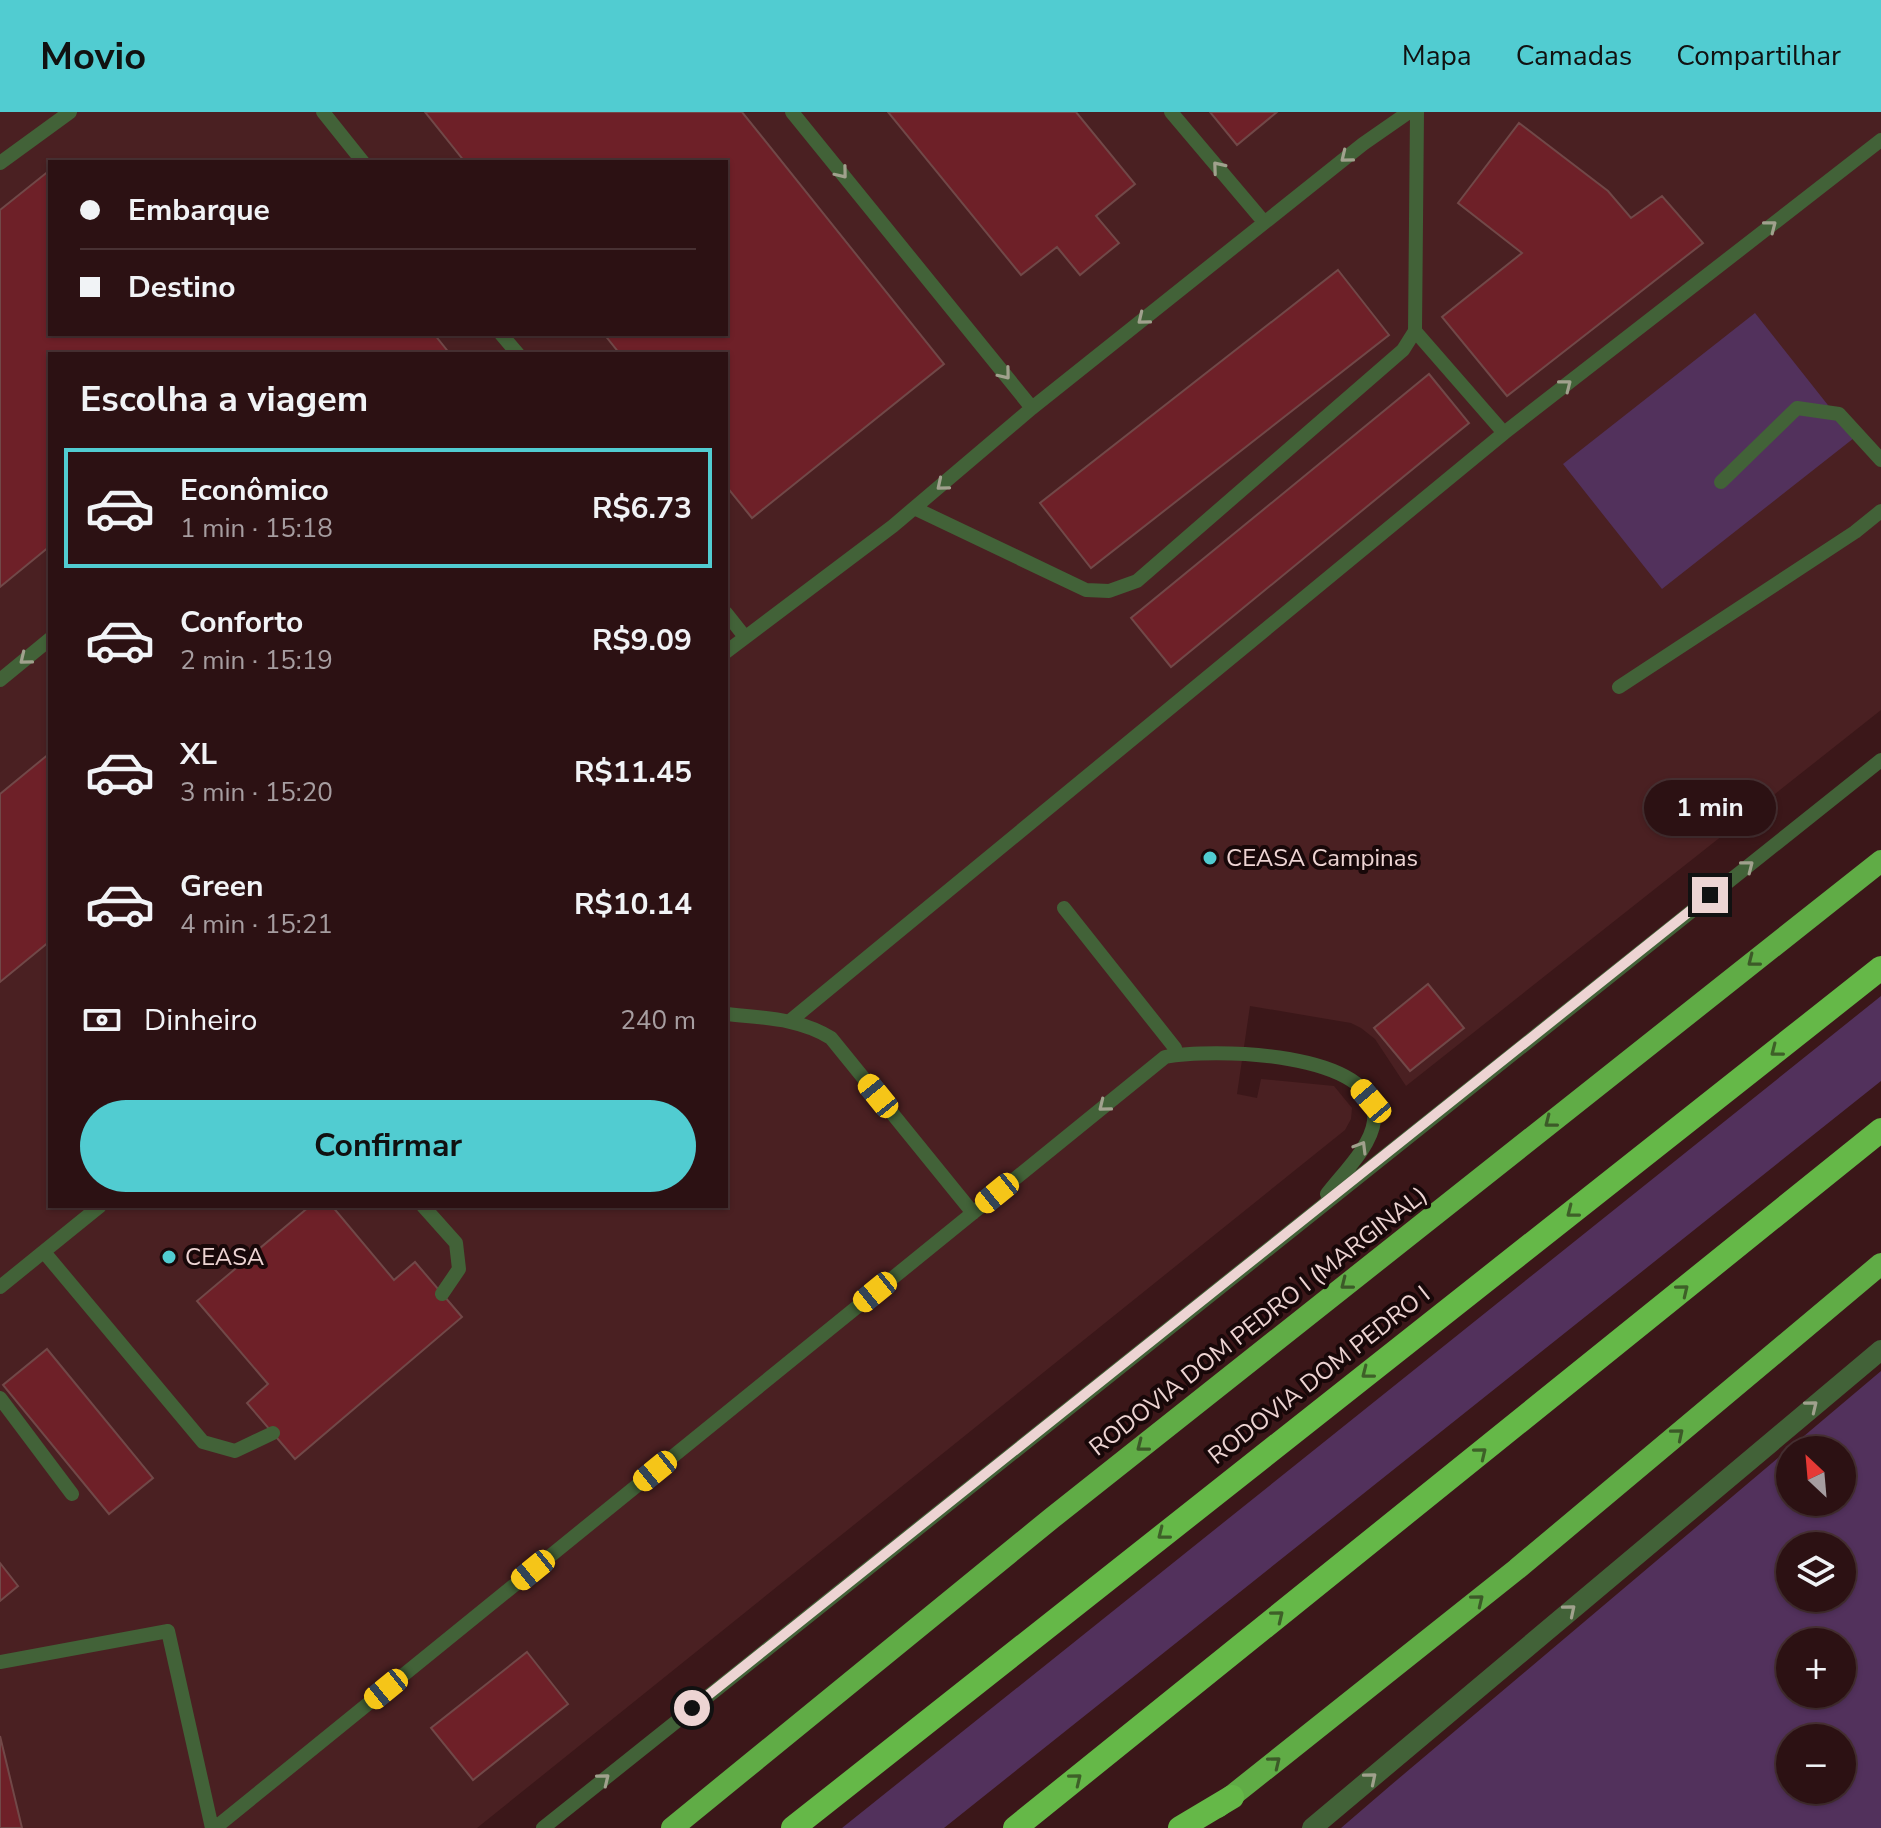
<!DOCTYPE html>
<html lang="pt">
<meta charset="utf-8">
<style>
:root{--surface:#2c1113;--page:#341a1c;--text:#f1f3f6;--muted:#a69da0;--line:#483133;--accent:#51ccd1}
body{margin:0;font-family:"Nunito Sans",sans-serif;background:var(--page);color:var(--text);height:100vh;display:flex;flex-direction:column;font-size:30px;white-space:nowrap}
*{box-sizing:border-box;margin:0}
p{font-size:26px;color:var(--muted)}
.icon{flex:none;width:44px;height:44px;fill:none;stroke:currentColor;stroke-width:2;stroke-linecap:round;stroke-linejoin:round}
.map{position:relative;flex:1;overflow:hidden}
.sheet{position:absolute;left:48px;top:240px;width:680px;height:856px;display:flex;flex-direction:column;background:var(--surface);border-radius:0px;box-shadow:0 2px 6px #0004,0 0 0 2px var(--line)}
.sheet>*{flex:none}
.banner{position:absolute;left:48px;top:48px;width:680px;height:176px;border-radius:0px;box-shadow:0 2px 6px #0004,0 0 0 2px var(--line);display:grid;align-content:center;height:176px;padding:0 32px;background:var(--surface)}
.needle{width:52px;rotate:334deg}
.fabs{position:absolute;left:1776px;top:1324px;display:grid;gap:16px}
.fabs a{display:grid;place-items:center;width:80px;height:80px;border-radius:50%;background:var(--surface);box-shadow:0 2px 6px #0004,0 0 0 2px var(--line);font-size:40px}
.end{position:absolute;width:36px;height:36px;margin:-18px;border:10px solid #edd4d3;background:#111;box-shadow:0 0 0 4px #111}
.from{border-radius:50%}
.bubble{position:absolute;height:56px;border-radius:28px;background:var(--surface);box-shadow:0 2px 6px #0004,0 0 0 2px var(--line);font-size:26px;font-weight:700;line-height:56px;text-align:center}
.car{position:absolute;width:24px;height:48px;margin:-24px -12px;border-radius:10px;box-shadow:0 0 6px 2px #0007;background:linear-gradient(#f5c518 24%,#345 0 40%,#f5c518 0 76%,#345 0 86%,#f5c518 0)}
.banner b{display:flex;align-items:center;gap:28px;height:76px;font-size:30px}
.banner b+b{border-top:2px solid var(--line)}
.banner i{width:20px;height:20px;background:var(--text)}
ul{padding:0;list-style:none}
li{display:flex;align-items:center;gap:24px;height:120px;margin:0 16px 12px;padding:0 16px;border:4px solid transparent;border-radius:0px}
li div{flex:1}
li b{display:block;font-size:30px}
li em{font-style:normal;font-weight:700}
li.on{border-color:var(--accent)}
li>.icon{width:72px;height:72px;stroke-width:1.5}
h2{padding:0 32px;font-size:36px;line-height:96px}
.pay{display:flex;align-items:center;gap:20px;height:88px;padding:0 32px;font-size:30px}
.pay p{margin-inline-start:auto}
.primary-button{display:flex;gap:16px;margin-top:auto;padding:16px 32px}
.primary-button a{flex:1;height:92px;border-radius:48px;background:var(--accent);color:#111;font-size:32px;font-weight:700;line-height:92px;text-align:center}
header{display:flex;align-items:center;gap:48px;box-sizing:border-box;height:112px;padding:0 40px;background:var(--accent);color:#111}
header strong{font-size:38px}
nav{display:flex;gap:44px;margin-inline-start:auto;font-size:28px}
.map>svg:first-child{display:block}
.built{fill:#4a2022;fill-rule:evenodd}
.green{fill:#52315c;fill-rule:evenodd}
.building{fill:#6e2028;stroke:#714848;stroke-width:2}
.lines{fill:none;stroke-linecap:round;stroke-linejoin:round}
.service{stroke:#426238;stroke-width:14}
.minor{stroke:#426238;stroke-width:20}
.trunk{stroke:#60ac46;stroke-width:22}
.motorway{stroke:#65b848;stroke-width:24}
.oneway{stroke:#a0a18d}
.oneway2{stroke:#3c5a28}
.oneway3{stroke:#3e6028}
.route{stroke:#edd4d3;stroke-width:10}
.poi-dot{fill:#51ccd1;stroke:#180809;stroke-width:3}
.labels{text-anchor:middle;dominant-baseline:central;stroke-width:8;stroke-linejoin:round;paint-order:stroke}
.poi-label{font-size:24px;fill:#edd4d3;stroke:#180809;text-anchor:start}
.street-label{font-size:24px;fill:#edd4d3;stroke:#180809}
</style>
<header>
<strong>Movio</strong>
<nav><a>Mapa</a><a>Camadas</a><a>Compartilhar</a></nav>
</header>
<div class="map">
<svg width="1881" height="1716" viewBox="0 0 1881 1716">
<rect width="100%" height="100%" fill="#3b1719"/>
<path class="built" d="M0,0H1881V598L1406,974L1375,927L1361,916L1351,911L1250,894L1237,982L1257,986L1261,967L1334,974L1352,996L1351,1007L1345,1018L477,1716H0ZM50,50H726V222H50ZM50,242H726V1094H50Z"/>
<path class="green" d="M1755,201L1854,326L1662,477L1563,352Z
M1881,884V969L944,1716H842Z
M1881,1259V1716H1341L1391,1673ZM1790,1338H1842V1390H1790ZM1790,1434H1842V1486H1790ZM1790,1530H1842V1582H1790ZM1790,1626H1842V1678H1790Z"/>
<path class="building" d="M425,0H742L944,252L752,406L726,374V242H620L604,222H726V50H465Z
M888,0H1076L1135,72L1096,104L1119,131L1080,163L1057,135L1021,163Z
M1210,0H1277L1237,33Z
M1519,11L1608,79L1631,106L1662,84L1703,131L1507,284L1442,205L1522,141L1458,91Z
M50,58V222H434L450,242H50V434L0,475V98Z
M1338,158L1389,223L1091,456L1040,391Z
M1429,262L1469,311L1171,555L1131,506Z
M50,641V829L0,870V682Z
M1428,872L1464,916L1410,959L1374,916Z
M310,1094H332L394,1168L415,1150L462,1205L295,1347L247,1291L268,1272L197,1189Z
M47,1237L153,1366L109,1402L3,1273Z
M0,1451L18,1474L0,1489Z
M527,1540L568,1592L473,1668L431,1616Z
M0,1624L22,1716H0Z"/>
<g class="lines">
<path class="service" d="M323,0L363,50
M792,0L1032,296
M1171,0L1264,110
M0,51L70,0
M1415,219L1504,321
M501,222L518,242
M1721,370L1797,296L1839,302L1881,348
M914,396L1086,478L1109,479L1137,469L1403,238L1415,219L1417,0
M726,501L745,525
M726,540L893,414L1032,296L1363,32L1409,0
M0,568L50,527
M1619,575L1855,420L1881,399
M1064,796L1175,936
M726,902C763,906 799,906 831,926L973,1101
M790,909L1504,321L1881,28
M423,1094L456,1131L459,1157L442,1182
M44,1140L203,1330L235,1339L273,1321
M0,1175L100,1094
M0,1286L72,1382
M0,1550L168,1519L212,1716
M215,1716L1165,945C1208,936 1382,938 1374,1009C1371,1035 1342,1062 1327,1082
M543,1716L1881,648"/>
<path class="minor" d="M1312,1716L1881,1238"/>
<path class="trunk" d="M1218,1695L1517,1457L1881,1152
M672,1716L1052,1406L1881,749"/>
<path class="motorway" d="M793,1716L1881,856
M1015,1716L1881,1018
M1180,1716L1232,1685"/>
</g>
<defs><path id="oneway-chevron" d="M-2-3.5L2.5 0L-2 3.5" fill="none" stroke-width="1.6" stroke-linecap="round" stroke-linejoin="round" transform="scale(2)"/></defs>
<g class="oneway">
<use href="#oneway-chevron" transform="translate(1346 45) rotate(141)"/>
<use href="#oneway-chevron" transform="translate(1218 55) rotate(-130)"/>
<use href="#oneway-chevron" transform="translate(842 61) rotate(51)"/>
<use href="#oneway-chevron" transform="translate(1771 114) rotate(-38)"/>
<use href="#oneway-chevron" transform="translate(1143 207) rotate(141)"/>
<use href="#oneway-chevron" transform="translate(1005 262) rotate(51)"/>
<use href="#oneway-chevron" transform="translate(1566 273) rotate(-38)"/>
<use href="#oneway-chevron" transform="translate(942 373) rotate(140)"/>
<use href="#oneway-chevron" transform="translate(25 547) rotate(141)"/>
<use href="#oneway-chevron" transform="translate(1748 754) rotate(-38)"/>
<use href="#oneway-chevron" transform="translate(1104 994) rotate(141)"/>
<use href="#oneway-chevron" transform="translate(1361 1035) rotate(-59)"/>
<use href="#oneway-chevron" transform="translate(1812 1294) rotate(-39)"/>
<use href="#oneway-chevron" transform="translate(1570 1498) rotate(-40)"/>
<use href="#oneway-chevron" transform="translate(1371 1666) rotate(-40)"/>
<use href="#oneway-chevron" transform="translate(604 1667) rotate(-39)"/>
</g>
<g class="oneway2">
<use href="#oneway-chevron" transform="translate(1753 849) rotate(142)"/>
<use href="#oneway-chevron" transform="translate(1550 1010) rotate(142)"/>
<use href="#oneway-chevron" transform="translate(1346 1172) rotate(142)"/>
<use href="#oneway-chevron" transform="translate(1678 1322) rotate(-40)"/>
<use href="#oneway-chevron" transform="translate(1142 1334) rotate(142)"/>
<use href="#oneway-chevron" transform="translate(1478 1488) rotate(-39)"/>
<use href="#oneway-chevron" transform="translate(1275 1650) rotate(-39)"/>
</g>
<g class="oneway3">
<use href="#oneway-chevron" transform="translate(1776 939) rotate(142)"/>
<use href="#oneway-chevron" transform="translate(1572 1100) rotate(142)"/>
<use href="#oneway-chevron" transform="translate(1683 1178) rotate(-39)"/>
<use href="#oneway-chevron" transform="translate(1367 1261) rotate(142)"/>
<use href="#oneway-chevron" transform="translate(1481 1341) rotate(-39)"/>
<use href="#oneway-chevron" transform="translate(1163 1422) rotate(142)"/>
<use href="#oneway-chevron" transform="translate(1278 1504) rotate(-39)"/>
<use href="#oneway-chevron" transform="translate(1076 1667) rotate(-39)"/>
</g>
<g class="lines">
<path class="route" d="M692,1596L1710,783"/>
</g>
<g class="poi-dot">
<circle cx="1210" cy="746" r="8"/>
<circle cx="169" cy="1145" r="8"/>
</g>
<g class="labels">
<g class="poi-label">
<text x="1226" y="746">CEASA Campinas</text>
<text x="185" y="1145">CEASA</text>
</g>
<g class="street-label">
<text transform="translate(1258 1209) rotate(-38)">RODOVIA DOM PEDRO I (MARGINAL)</text>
<text transform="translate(1319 1263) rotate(-38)">RODOVIA DOM PEDRO I</text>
</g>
</g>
</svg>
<div class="fabs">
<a><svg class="needle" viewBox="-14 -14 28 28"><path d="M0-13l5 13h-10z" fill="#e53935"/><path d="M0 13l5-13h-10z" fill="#a69da0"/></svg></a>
<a><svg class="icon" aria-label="layers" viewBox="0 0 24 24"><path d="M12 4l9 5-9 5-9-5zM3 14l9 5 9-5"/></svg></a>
<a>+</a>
<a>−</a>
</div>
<i class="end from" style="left:692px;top:1596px"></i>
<i class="end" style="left:1710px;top:783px"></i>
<div class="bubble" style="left:1644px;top:668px;width:132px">1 min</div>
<i class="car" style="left:878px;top:984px;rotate:321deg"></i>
<i class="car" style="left:1371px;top:989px;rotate:320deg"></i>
<i class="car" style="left:997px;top:1081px;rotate:231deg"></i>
<i class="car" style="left:875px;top:1180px;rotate:231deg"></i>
<i class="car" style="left:655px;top:1359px;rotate:231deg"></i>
<i class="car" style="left:533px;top:1458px;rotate:231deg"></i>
<i class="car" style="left:386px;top:1577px;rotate:231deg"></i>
<div class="banner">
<b><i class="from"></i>Embarque</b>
<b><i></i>Destino</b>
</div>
<section class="sheet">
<h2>Escolha a viagem</h2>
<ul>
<li class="on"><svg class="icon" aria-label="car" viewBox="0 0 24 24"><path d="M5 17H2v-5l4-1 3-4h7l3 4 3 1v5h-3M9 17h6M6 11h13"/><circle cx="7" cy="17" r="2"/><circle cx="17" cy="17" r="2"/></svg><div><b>Econômico</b><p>1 min · 15:18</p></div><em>R$6.73</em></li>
<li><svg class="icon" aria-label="car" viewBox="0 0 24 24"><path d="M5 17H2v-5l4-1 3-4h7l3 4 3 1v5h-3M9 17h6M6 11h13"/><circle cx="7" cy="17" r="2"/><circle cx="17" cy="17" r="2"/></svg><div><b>Conforto</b><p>2 min · 15:19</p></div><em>R$9.09</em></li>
<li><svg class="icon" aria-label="car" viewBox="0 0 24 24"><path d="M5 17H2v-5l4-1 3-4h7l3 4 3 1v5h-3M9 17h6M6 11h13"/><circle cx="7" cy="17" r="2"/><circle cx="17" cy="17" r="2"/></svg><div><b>XL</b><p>3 min · 15:20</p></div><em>R$11.45</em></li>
<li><svg class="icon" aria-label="car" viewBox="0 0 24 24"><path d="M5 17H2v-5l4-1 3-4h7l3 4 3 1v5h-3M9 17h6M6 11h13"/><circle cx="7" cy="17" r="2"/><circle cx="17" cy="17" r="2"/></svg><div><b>Green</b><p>4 min · 15:21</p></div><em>R$10.14</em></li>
</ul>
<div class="pay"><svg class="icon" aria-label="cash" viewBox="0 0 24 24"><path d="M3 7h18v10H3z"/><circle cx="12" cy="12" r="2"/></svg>Dinheiro<p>240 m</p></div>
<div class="primary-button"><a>Confirmar</a></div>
</section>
</div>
